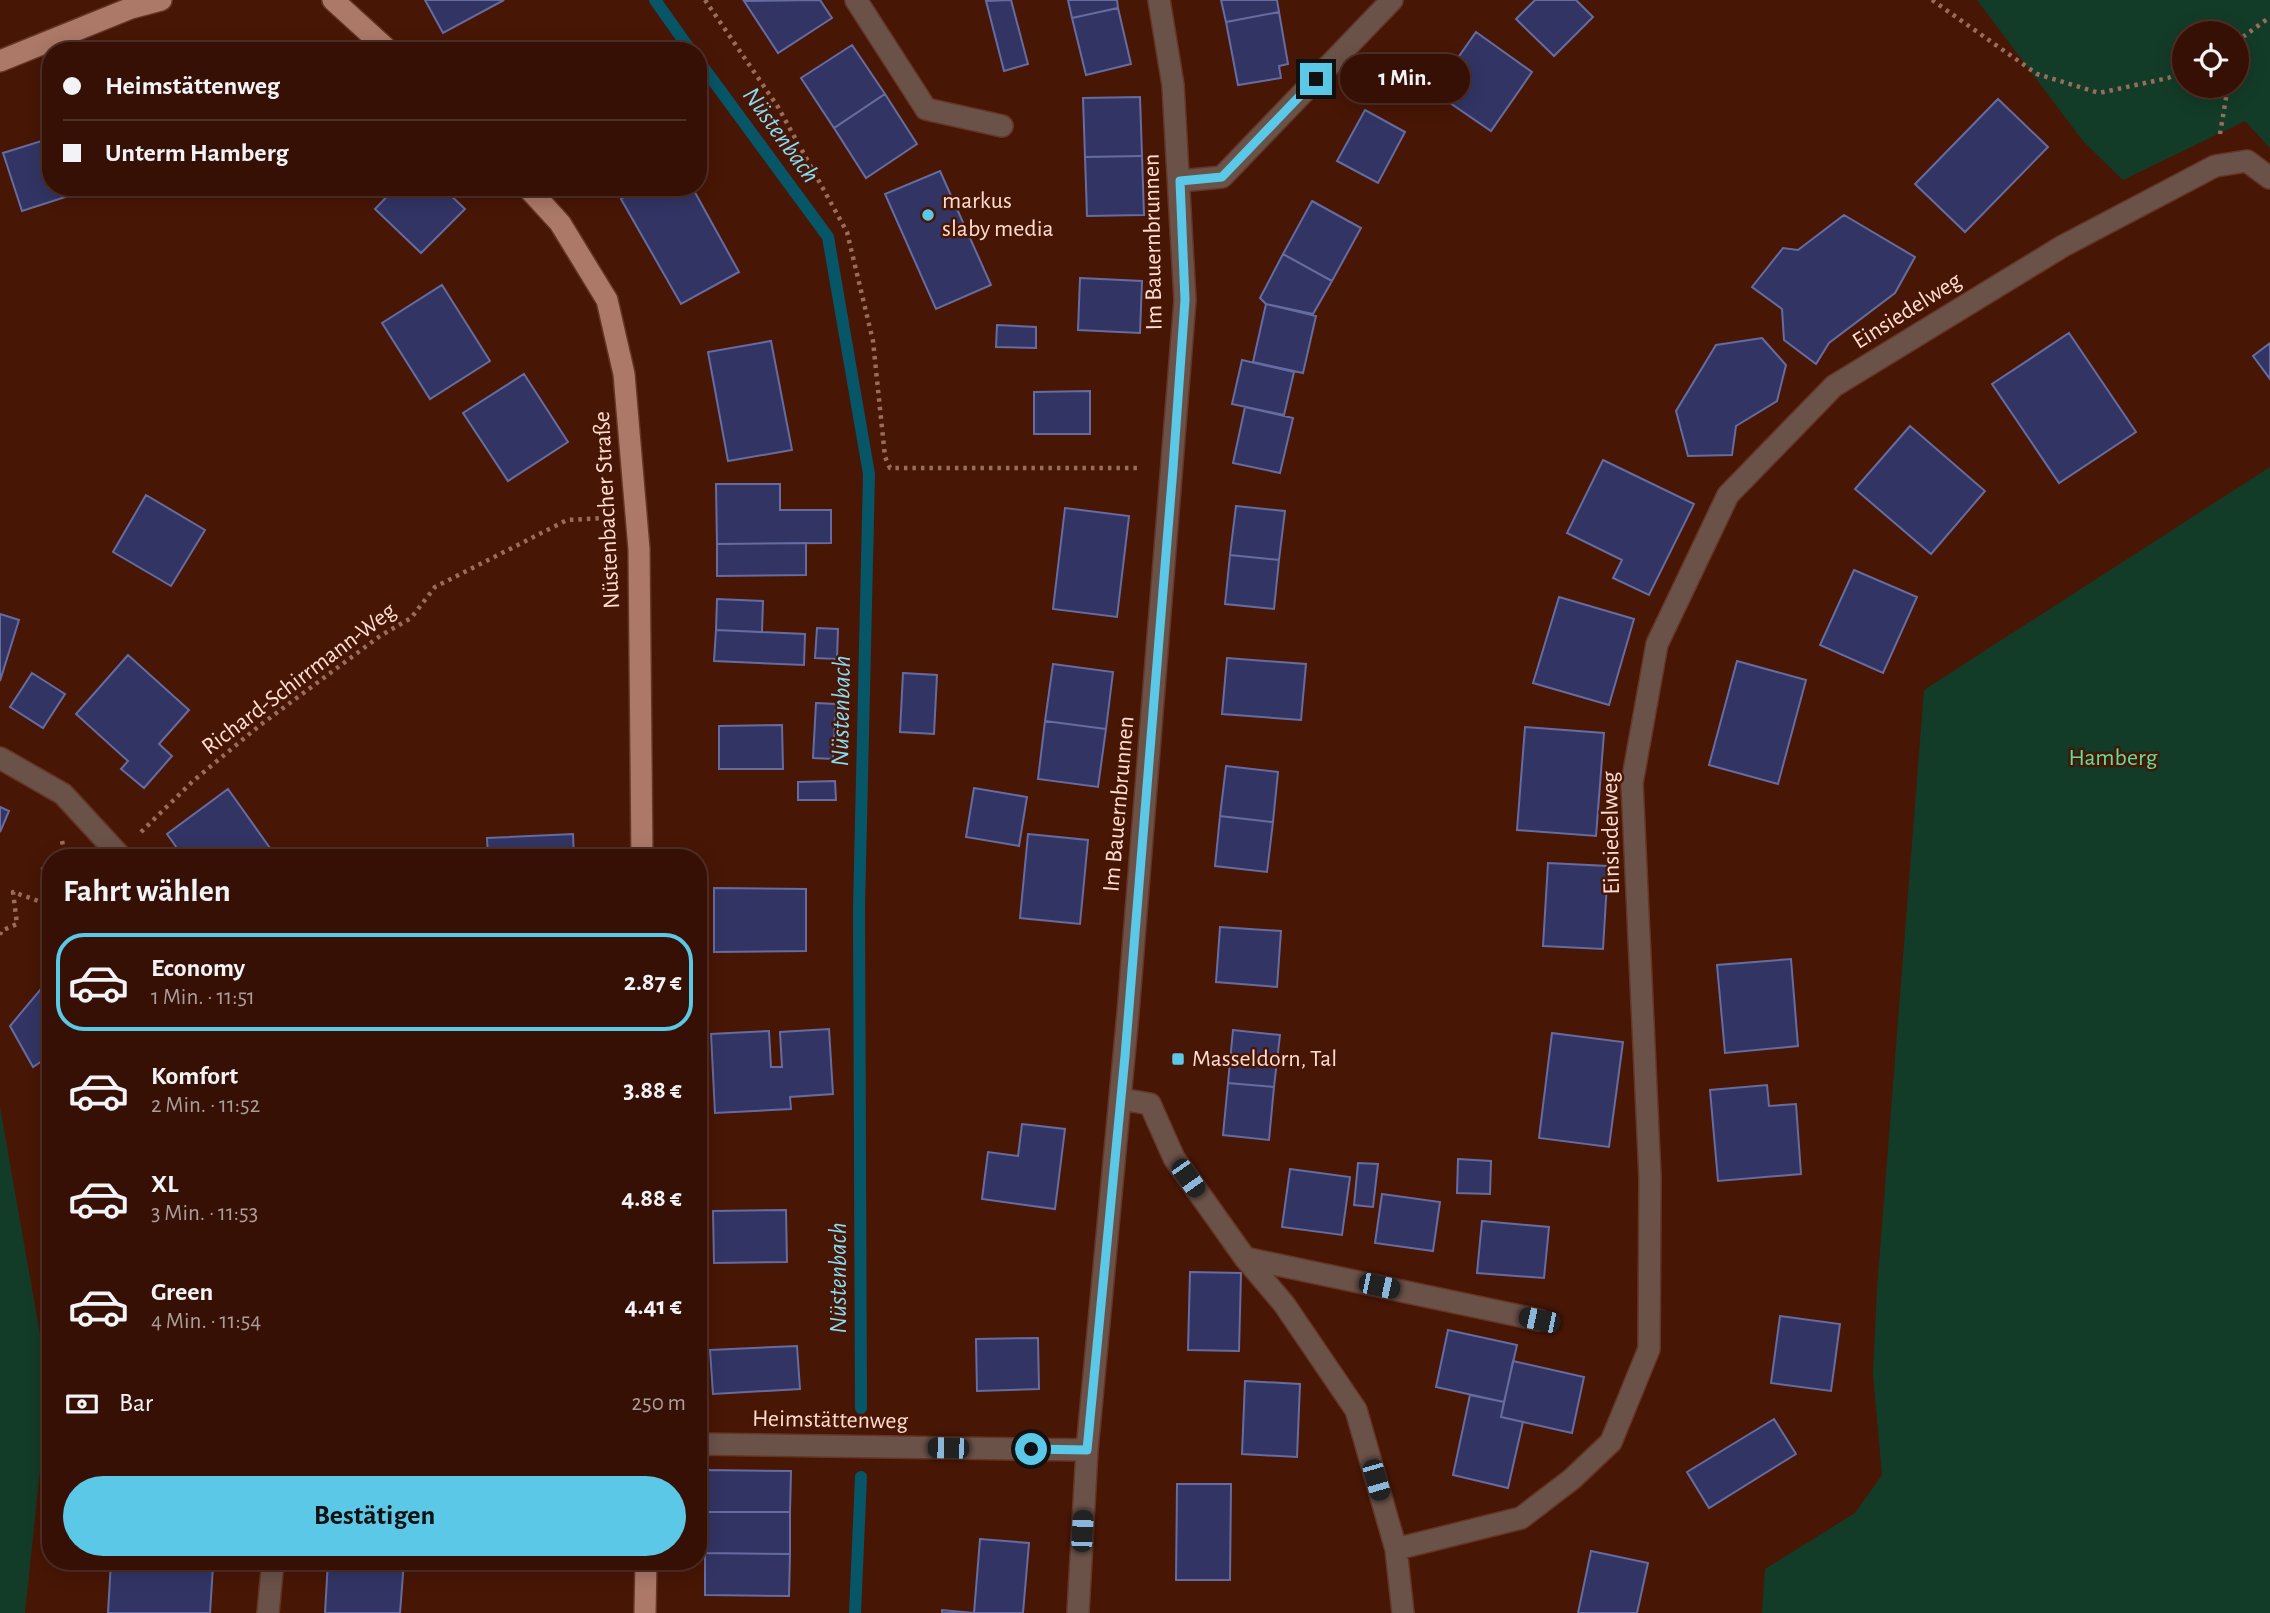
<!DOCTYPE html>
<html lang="de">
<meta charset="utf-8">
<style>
:root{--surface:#361004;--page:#3d190e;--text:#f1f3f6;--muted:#aa9d9a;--line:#503026;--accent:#5ac8e6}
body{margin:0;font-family:"Alegreya Sans",sans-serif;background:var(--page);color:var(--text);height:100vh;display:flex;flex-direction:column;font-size:26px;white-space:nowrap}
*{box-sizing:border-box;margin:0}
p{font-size:23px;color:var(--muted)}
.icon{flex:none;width:38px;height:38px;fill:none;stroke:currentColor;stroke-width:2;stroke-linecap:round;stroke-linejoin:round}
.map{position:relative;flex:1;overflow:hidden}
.side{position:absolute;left:42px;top:849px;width:665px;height:721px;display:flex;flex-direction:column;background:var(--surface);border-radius:28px;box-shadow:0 4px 18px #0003,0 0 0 2px var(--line)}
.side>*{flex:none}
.top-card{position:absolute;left:42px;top:42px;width:665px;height:154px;border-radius:28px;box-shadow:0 4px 18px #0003,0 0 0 2px var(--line);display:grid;align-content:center;height:154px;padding:0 21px;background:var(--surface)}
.tools{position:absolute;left:2172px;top:21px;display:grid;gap:14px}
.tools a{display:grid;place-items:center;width:77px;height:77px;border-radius:50%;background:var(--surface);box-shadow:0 4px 18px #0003,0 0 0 2px var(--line);font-size:35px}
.end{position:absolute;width:32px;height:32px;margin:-16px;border:9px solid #5ac8e6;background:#111;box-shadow:0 0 0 4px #111}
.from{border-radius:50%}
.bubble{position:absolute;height:49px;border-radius:24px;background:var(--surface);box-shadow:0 4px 18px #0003,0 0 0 2px var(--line);font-size:23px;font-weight:700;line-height:49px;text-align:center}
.car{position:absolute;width:21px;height:42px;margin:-21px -10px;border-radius:9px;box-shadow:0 0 5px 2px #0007;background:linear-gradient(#222 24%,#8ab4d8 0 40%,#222 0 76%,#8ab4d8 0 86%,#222 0)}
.top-card b{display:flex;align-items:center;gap:24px;height:66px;font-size:26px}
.top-card b+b{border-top:2px solid var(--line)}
.top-card i{width:18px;height:18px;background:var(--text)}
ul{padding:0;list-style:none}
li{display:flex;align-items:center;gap:21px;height:98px;margin:0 14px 10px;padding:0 7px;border:4px solid transparent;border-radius:28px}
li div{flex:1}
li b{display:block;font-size:26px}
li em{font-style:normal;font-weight:700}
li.selected{border-color:var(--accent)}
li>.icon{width:63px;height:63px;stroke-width:1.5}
h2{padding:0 21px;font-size:32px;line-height:84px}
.pay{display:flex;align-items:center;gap:18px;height:77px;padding:0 21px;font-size:26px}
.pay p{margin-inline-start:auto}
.button{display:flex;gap:14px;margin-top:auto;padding:14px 21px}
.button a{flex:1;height:80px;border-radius:42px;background:var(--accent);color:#111;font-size:28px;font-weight:700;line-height:80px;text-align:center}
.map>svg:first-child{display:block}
.green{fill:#133c28;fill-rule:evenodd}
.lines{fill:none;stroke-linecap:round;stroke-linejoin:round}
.stream{stroke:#065668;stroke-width:12}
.building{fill:#323564;stroke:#666ca0;stroke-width:2}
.minor-casing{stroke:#653626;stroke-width:24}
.major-casing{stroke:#653626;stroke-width:24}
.path{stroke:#986d5e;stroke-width:4.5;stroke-dasharray:3.5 5;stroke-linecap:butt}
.minor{stroke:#6b5249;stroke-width:21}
.major{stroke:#ac7968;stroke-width:21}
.route{stroke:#5ac8e6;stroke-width:9}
.poi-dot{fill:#5ac8e6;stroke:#481605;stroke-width:2.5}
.labels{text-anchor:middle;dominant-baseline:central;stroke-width:5;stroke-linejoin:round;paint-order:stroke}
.poi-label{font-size:24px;fill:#ffddd2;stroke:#481605;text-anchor:start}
.street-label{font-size:24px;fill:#ffddd2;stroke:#481605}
.park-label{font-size:24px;fill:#5ae19f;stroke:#481605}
.water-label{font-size:26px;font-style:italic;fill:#84dcf6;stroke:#481605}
</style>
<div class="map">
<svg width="2270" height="1613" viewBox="0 0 2270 1613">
<rect width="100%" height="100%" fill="#481605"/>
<path class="green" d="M1977,0H2270V148L2245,121L2123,180L2083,141ZM2184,33H2236V86H2184Z
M2270,467V1613H1762L1765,1569L1855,1513L1882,1475L1873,1374L1877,1289L1924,690Z
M0,1107L49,1385L25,1613H0Z"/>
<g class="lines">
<path class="stream" d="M655,0L691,51
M698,60L828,237L869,474L859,908L861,1408
M855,1613L861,1477"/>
</g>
<path class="building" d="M425,0H504L443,33Z
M820,0L832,18L778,53L744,1Z
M1011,0L1028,64L1004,71L986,1Z
M1068,0H1117L1118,8L1072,18Z
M1221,0H1277L1279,12L1226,22Z
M1535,0H1576L1593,17L1554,56L1516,19Z
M1118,8L1131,64L1086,75L1072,18Z
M1279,12L1288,64L1279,66L1281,78L1238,85L1226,22Z
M1476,32L1532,72L1491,131L1434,92Z
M852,45L885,94L834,128L801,78Z
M885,94L917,144L866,178L834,128Z
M1140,97L1142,156L1085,157L1083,98Z
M1998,99L2048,147L1965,232L1915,184Z
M1365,110L1405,132L1378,183L1337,161Z
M51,138V187H86L87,190L22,211L3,153Z
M1142,156L1144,215L1087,216L1085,157Z
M940,171L991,285L936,309L885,194Z
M396,187H442L465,209L421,253L375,209Z
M641,187H692L739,272L681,304L621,199Z
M1312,201L1361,228L1332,281L1283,254Z
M1844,215L1915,257L1895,293L1829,343L1816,364L1784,340L1782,309L1752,287L1783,248L1798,250Z
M1283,254L1332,281L1313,314L1266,304L1260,298Z
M1080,278L1142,281L1140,333L1078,330Z
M442,285L490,361L430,399L382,323Z
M1266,304L1316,316L1303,373L1253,362Z
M997,325L1036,327V348L996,347Z
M2069,333L2136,432L2059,483L1992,384Z
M1762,338L1786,365L1777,401L1736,426L1732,455L1688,456L1676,411L1716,345Z
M771,341L792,450L728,461L708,352Z
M2270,343V379L2253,356Z
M1242,360L1294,372L1284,415L1232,404Z
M524,374L568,442L508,481L463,413Z
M1090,391V434H1034V392Z
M1245,407L1293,418L1280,473L1233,463Z
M1910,426L1985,491L1931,554L1855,489Z
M1603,460L1694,504L1649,595L1613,578L1622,560L1567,533Z
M716,484H780V510H831V543L717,544Z
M146,495L205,530L171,586L113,552Z
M1236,506L1285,511L1279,560L1230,555Z
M1065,508L1129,516L1117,617L1053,609Z
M806,543V575L717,576V544Z
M1230,555L1279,560L1274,609L1225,604Z
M1854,570L1917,597L1883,673L1820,645Z
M1559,597L1634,619L1609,705L1533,683Z
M717,599L763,601L762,632L716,630Z
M0,614L19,620L0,681Z
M817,628L838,629L837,659L815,658Z
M716,630L805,634L804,665L714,661Z
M128,655L189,710L159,744L172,756L144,788L121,769L128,761L76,714Z
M1227,658L1306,664L1301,720L1222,714Z
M1737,661L1806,680L1778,784L1709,765Z
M1053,664L1113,672L1106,729L1045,721Z
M32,673L65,694L43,728L10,707Z
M903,673L937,675L934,734L900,732Z
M816,703L836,704L833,759L813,758Z
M1045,721L1106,729L1098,787L1038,779Z
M782,725L783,769H719V726Z
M1525,727L1604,733L1596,836L1517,830Z
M1226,766L1278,772L1273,822L1220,816Z
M835,781L836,800H798V782Z
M974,788L1027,797L1019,846L966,837Z
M228,789L270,848L257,858H184L167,834Z
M0,807L9,811L0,832Z
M1220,816L1273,822L1267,872L1215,866Z
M573,834L574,858H488L487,838Z
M1028,834L1088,840L1080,924L1020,918Z
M1548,863L1608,866L1603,949L1543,946Z
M714,888L806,889V951L714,952Z
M1220,927L1281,931L1277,987L1216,982Z
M1791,959L1798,1046L1725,1053L1717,965Z
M51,977V1055L33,1067L10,1026Z
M829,1029L833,1094L790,1097L791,1109L715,1113L711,1034L769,1031L771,1067H782L780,1032Z
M1233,1030L1280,1035L1274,1087L1228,1083Z
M1552,1033L1623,1042L1609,1147L1539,1138Z
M1228,1083L1274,1087L1269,1140L1223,1135Z
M1767,1085L1769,1106L1796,1104L1801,1174L1718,1181L1710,1090Z
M1022,1124L1065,1129L1055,1209L982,1199L988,1152L1018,1156Z
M1458,1159L1491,1161L1490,1194L1457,1193Z
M1358,1163L1378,1164L1373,1207L1354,1205Z
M1290,1169L1350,1177L1342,1235L1282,1227Z
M1382,1194L1440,1202L1433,1251L1375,1243Z
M786,1210L787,1262L714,1263L713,1211Z
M1482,1221L1549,1227L1544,1278L1477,1273Z
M1190,1272L1241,1273L1239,1351L1188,1350Z
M1780,1316L1840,1324L1831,1391L1771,1383Z
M1448,1330L1517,1345L1504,1402L1436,1387Z
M1038,1338L1039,1389L977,1391L976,1339Z
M797,1346L800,1389L713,1394L710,1350Z
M1513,1361L1584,1377L1572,1433L1501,1417Z
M1245,1381L1300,1384L1297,1457L1242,1454Z
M1470,1395L1504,1402L1501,1417L1523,1422L1508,1488L1453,1475Z
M1774,1419L1796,1454L1709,1508L1687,1472Z
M706,1470L791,1471L790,1512H705Z
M1177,1484H1231L1230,1580H1176Z
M705,1512H790V1554L705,1553Z
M980,1539L1029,1543L1023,1613H942V1610L974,1613Z
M1591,1551L1648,1563L1637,1613H1578Z
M705,1553L790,1554L789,1596L705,1595Z
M111,1561L213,1566L210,1613H108Z
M328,1561H404L400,1613H325Z"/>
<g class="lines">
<defs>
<path id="minor" d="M856,0L926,109L1002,126
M1180,181L1222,177L1392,0
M0,758L63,794L122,858
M1121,1099L1150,1104L1174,1158L1245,1258L1284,1304L1356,1410L1396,1549L1403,1613
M1245,1258L1539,1320
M698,1444L1087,1450
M1396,1549L1521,1518L1572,1479L1611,1442L1649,1349L1650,1177L1632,783L1657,644L1728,495L1834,386L2063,246L2215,166L2247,161L2270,178
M268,1613L273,1561
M1078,1613L1087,1450L1128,1013L1185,300L1173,85L1159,0"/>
<path id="major" d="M333,0L389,51
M0,61L131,8L161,0
M527,187L560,223L607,300L624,374L639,549L642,858
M645,1613L646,1561"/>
</defs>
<use href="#minor" class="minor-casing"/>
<use href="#major" class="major-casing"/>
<path class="path" d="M705,0L778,107L847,232L873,341L885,457L890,468H1141
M1932,0L2037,74L2099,93L2168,78L2184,71
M2236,42L2270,17
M2220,134L2228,86
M141,832L193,781L259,726L380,636L411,618L435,587L567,520L605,518
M62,841L66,858
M0,935L1,931L17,924L13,892L44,903L43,866H51"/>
<use href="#minor" class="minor"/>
<use href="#major" class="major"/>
</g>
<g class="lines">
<path class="route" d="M1031,1449L1087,1450L1125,1056L1173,468L1185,300L1180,181L1222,177L1316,79"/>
</g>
<g class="poi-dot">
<circle cx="928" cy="215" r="7"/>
<rect x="1171" y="1052" width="14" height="14" rx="3.5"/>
</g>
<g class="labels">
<g class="poi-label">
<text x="942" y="201">markus<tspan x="942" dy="28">slaby media</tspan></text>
<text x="1192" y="1059">Masseldorn, Tal</text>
</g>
<g class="street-label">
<text transform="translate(1153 242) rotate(-91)">Im Bauernbrunnen</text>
<text transform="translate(1907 311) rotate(-32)">Einsiedelweg</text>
<text transform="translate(607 510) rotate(-93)">Nüstenbacher Straße</text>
<text transform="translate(299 679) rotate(-37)">Richard-Schirrmann-Weg</text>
<text transform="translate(1119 804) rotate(-85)">Im Bauernbrunnen</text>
<text transform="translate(1611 833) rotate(-91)">Einsiedelweg</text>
<text transform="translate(830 1420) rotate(1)">Heimstättenweg</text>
</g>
<g class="park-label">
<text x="2113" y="758">Hamberg</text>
</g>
<g class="water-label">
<text transform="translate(781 135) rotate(54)">Nüstenbach</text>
<text transform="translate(841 711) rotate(-89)">Nüstenbach</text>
<text transform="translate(838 1278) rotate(-90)">Nüstenbach</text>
</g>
</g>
</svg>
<div class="tools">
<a><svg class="icon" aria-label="locate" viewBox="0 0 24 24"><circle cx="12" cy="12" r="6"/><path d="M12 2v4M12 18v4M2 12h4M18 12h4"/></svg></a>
</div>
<i class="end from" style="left:1031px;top:1449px"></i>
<i class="end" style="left:1316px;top:79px"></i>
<div class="bubble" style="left:1340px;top:54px;width:130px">1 Min.</div>
<i class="car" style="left:1188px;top:1178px;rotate:145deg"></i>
<i class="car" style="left:1379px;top:1286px;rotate:102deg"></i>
<i class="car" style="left:1539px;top:1320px;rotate:282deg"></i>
<i class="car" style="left:948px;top:1448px;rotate:271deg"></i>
<i class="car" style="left:1376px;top:1480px;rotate:164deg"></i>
<i class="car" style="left:1082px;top:1531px;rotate:3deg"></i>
<div class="top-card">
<b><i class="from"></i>Heimstättenweg</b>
<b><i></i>Unterm Hamberg</b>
</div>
<section class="side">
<h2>Fahrt wählen</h2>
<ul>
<li class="selected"><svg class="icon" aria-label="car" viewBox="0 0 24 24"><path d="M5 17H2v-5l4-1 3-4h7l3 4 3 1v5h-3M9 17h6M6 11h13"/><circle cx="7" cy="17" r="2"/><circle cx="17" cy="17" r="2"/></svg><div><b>Economy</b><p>1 Min. · 11:51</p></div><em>2.87 €</em></li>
<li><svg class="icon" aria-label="car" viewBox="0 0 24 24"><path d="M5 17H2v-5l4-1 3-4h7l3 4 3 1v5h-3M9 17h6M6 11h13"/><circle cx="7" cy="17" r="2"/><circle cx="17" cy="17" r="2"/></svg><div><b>Komfort</b><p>2 Min. · 11:52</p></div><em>3.88 €</em></li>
<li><svg class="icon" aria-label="car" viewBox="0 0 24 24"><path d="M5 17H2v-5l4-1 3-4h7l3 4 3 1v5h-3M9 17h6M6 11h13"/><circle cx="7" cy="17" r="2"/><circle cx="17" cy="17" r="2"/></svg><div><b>XL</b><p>3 Min. · 11:53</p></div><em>4.88 €</em></li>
<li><svg class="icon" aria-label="car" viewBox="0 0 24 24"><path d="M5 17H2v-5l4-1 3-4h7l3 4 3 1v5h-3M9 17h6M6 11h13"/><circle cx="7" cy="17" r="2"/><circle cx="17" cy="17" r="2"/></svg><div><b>Green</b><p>4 Min. · 11:54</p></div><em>4.41 €</em></li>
</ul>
<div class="pay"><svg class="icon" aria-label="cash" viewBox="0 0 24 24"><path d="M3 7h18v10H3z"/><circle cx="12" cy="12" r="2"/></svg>Bar<p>250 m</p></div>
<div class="button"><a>Bestätigen</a></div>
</section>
</div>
